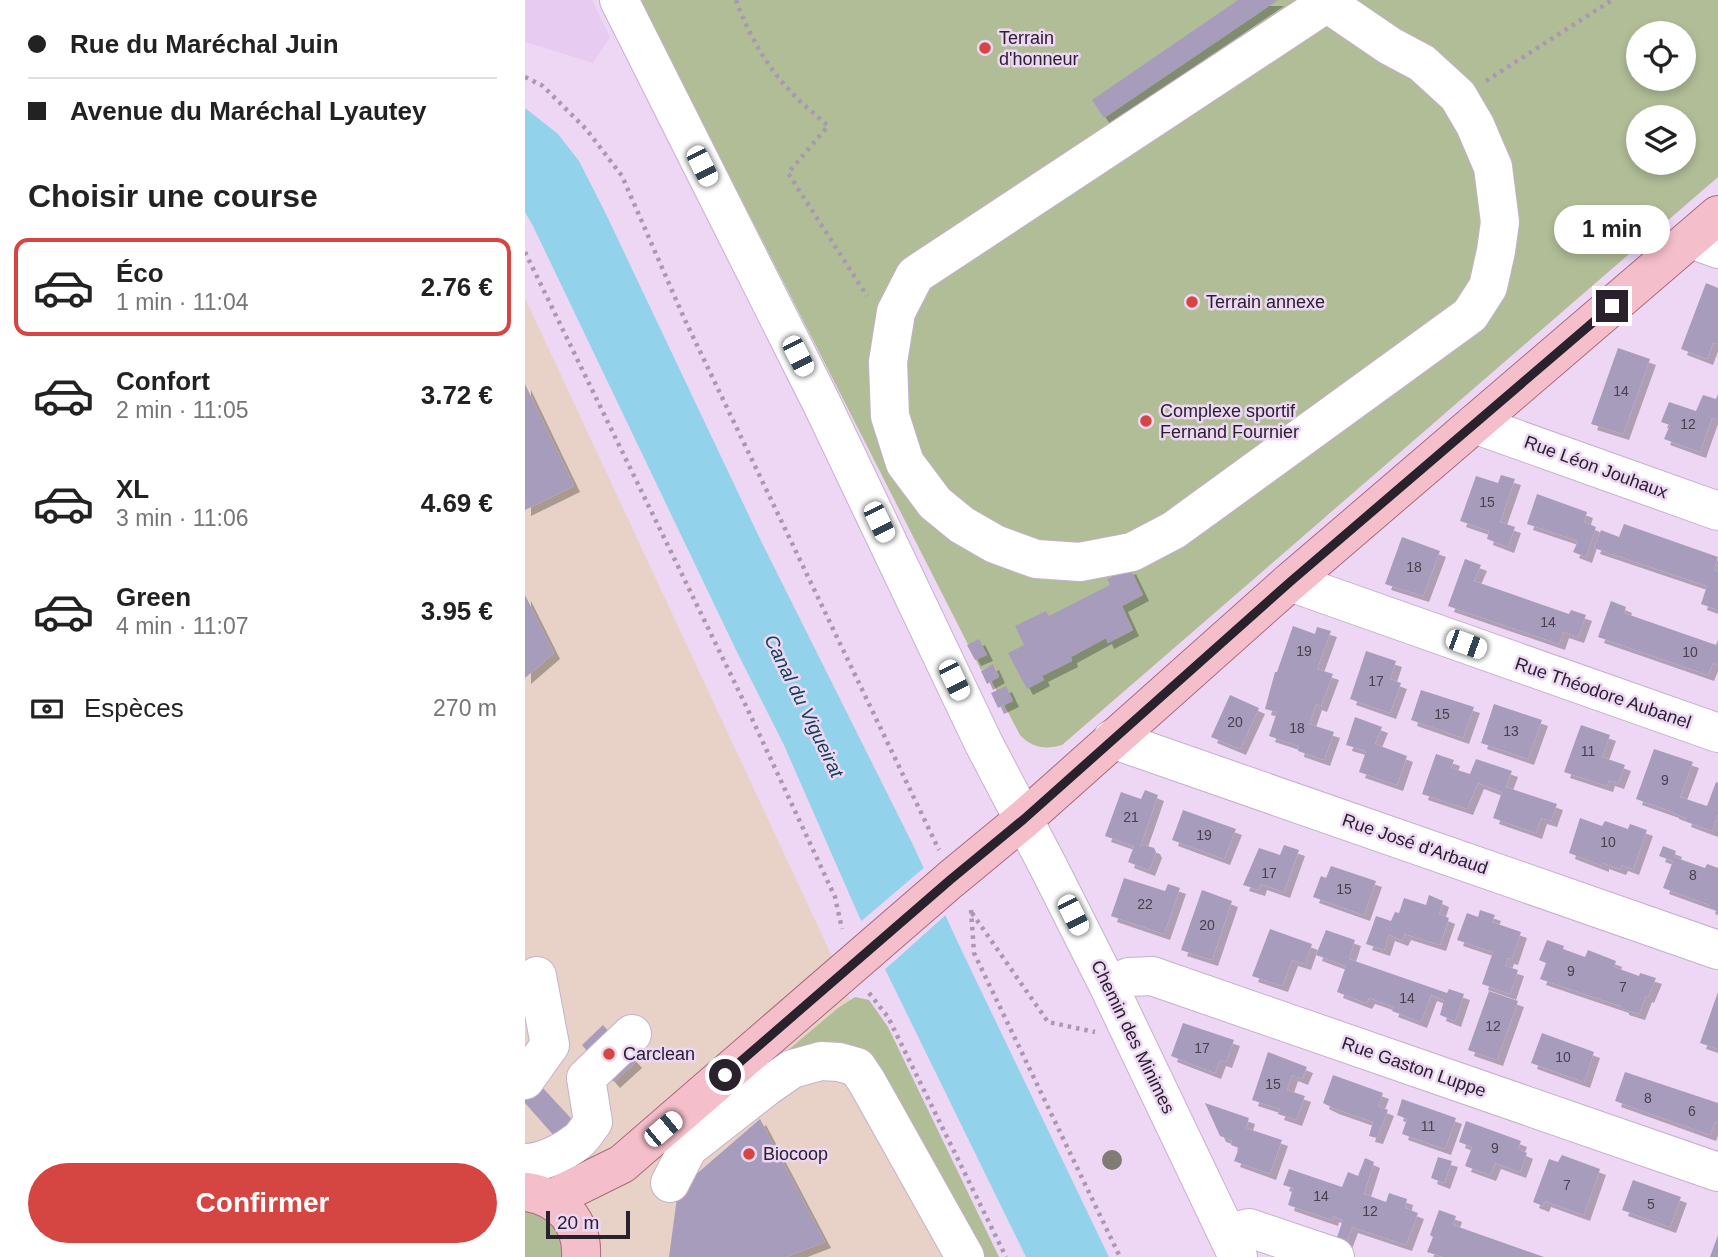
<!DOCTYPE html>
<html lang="fr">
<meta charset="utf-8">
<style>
:root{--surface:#fff;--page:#f2f2f2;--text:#222;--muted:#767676;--line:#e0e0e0;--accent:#d54642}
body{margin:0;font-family:Helvetica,sans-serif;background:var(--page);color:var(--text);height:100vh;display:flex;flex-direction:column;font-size:26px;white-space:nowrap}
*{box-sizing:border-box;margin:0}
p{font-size:23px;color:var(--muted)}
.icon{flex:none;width:38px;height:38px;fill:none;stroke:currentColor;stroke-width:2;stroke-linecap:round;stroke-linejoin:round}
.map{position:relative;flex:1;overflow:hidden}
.details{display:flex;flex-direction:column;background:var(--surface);width:525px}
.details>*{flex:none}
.hud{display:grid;align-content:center;height:154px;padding:0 28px;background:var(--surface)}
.fabs{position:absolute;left:1101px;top:21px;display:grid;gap:14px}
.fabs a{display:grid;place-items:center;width:70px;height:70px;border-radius:50%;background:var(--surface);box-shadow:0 4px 10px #0003;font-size:35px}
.scale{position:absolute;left:21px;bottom:18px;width:84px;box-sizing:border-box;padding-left:7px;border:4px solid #29212c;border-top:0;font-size:19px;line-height:24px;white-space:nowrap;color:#29212c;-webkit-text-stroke:5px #eed7f5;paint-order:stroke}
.end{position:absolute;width:32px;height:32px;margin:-16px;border:9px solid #29212c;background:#fff;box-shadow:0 0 0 4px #fff}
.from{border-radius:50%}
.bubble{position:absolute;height:49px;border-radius:24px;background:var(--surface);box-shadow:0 4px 10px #0003;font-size:23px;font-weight:800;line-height:49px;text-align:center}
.car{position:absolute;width:21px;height:42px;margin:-21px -10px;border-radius:9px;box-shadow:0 0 5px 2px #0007;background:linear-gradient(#fff 24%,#345 0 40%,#fff 0 76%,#345 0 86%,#fff 0)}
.hud b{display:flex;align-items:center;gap:24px;height:66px;font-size:26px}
.hud b+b{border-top:2px solid var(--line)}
.hud i{width:18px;height:18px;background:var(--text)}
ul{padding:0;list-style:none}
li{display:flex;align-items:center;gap:21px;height:98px;margin:0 14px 10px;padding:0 14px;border:4px solid transparent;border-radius:14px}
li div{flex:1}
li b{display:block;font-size:26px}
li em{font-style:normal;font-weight:800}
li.active{border-color:var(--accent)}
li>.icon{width:63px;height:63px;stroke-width:1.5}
h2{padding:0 28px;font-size:32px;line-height:84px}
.pay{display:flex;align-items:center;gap:18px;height:77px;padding:0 28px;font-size:26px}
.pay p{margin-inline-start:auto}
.cta{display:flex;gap:14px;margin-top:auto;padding:14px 28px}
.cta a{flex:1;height:80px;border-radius:42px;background:var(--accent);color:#fff;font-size:28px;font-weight:800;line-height:80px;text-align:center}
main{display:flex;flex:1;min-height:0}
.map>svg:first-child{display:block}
.commercial{fill:#e8d1c6}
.built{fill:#e7cbf0}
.green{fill:#b0bd97;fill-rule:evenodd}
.water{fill:#93d2eb}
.pier{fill:#eed7f5}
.building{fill:#a89cbc;filter:url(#shadow)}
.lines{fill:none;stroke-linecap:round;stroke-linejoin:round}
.minor-casing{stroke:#c6b0cd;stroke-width:40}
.major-casing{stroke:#aa6a7d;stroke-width:40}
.path{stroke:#aa98b0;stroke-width:4.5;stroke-dasharray:3.5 5;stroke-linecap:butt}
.minor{stroke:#fff;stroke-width:38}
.major{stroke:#f5becb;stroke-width:38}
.tree{fill:#807b73}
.route{stroke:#29212c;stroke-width:9}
.poi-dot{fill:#d54642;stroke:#eed7f5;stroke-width:2.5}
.labels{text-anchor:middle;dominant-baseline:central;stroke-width:5;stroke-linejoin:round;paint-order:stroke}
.number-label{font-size:14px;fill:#494050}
.poi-label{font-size:18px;fill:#29212c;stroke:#eed7f5;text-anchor:start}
.street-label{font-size:18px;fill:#29212c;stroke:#eed7f5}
.water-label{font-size:19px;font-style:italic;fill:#0c4254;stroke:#eed7f5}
</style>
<main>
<section class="details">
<div class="hud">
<b><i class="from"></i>Rue du Maréchal Juin</b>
<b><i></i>Avenue du Maréchal Lyautey</b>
</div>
<h2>Choisir une course</h2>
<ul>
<li class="active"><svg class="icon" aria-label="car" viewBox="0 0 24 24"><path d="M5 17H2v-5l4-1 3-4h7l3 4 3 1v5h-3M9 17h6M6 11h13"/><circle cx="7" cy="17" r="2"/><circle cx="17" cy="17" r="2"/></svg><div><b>Éco</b><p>1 min · 11:04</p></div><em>2.76 €</em></li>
<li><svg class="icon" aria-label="car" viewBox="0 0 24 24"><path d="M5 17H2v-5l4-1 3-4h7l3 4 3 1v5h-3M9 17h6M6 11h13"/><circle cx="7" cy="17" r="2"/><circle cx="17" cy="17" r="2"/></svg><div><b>Confort</b><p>2 min · 11:05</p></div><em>3.72 €</em></li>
<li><svg class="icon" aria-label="car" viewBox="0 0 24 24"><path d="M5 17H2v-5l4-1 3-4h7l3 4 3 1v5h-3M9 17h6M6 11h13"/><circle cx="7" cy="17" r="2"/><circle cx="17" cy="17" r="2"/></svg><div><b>XL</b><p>3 min · 11:06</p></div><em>4.69 €</em></li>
<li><svg class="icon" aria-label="car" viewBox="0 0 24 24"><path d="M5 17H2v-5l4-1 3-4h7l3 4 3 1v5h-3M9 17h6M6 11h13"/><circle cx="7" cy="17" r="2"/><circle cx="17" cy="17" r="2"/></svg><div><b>Green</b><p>4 min · 11:07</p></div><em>3.95 €</em></li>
</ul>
<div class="pay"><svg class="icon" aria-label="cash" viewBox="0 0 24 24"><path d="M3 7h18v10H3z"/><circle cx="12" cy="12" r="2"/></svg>Espèces<p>270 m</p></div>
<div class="cta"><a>Confirmer</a></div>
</section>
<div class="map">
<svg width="1193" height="1257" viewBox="0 0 1193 1257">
<defs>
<filter id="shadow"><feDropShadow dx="6" dy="6" stdDeviation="0" flood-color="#0004"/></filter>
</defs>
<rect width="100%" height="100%" fill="#eed7f5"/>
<path class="commercial" d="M0,298L311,965L426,1257H0Z"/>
<path class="built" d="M0,0H67L85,37L68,63L0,42Z"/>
<path class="green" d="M115,0H1193V177L537,745C521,750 507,748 495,735L466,680L474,676L468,665L456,670ZM1113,33H1158V79H1113ZM1113,117H1158V163H1113Z
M330,997L344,1000L363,1027L474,1257H447L328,1052H261L313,1008Z
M0,1211L12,1212L34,1229L40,1257H0Z"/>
<path class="water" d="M0,108L33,134L54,161L80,212L236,541L389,847L434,945L584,1257H501L333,914L258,743L212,652L8,226L0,212Z"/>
<path class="pier" d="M401,866L423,913L357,972L334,923Z"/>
<path class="building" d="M713,0H753L579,118L567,100Z
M1181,283L1193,288V344L1188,343L1182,359L1156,349Z
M1093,348L1125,359L1098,434L1066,424Z
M0,384L49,486L0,510Z
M1193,394V420L1187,418L1175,452L1139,439L1145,425L1136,422L1144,402L1171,411L1178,395L1191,399Z
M976,475L990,479L975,522L990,527L983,547L962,539L964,531L935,521L951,476L973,483Z
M1012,494L1062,512L1059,522L1071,527L1061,557L1048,552L1053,541L1002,524Z
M1099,524L1193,557L1189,570L1193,571V610L1176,604L1182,586L1069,548L1076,530L1094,537Z
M877,537L915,551L898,596L860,584Z
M940,559L956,565L949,581L1044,614L1046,610L1061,615L1053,637L1038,632L1034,644L923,606Z
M605,568L618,595L597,606L608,630L583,643L581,638L546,657L547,661L517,676L519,680L502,689L483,653L499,645L490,626L521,611L524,616L585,585L582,579Z
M0,595L29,653L0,678Z
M1086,601L1101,607L1099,613L1191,645L1193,640V665L1188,663L1183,675L1073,637Z
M768,626L790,634L792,627L806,631L792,669L808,674L796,706L791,704L784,724L809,732L799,760L773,751L774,746L744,736L752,712L740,709L750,672H752Z
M454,639L462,655L450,660L442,645Z
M841,651L871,661L865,679L876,683L865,713L825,699Z
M468,664L474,677L462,684L456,671Z
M481,686L488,701L473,708L466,693Z
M896,690L949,707L938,738L886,720Z
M705,695L734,708L715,749L686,737Z
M969,704L1017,720L1003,759L956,743Z
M830,717L857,727L850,744L882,756L872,785L834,772L841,751L821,745Z
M1056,725L1085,735L1077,757L1100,765L1093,783L1084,780L1082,786L1039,772Z
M1129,749L1168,762L1155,797L1182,806L1191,782L1193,783V814L1187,831L1160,821L1161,818L1148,813V812L1111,799Z
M911,754L929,760L926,768L945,774L951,759L987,771L981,787L1032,804L1026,821L1016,818L1011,833L968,818L977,792L953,783L942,809L897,794Z
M620,790L633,795L615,847L619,845L629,848L631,852L624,870L603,862L609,846L580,836L596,792L616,799Z
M658,810L711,829L699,859L647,840Z
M1055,818L1077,826L1080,821L1103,829L1105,824L1122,830L1108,869L1097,865L1095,869L1078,863V866L1044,853Z
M759,845L774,850L759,892L736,884L734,890L718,885L734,848L755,855Z
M1138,846L1151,851L1149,857L1180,868L1182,864L1193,868V911L1184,908L1185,905L1138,888L1148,861L1134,856Z
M806,866L851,881L839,915L788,897L796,876L801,878Z
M599,878L640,891L643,884L655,888L639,934L586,916Z
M677,890L707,901L687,960L656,950Z
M904,895L918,901L914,914L924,918L915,945L880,934L877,940L864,935L859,950L841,944L851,916L866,921L870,912L874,913L879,898L901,905Z
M955,910L970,915L967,922L996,932L987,959L983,958L980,966L993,970L985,994L957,984L968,952L932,940L942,913L953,917Z
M745,929L787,944L780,964L767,960L757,986L727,976Z
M801,930L830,940L824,959L922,993L924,989L939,994L930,1021L915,1015L919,1000L906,995L896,1022L867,1011L869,1007L856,1002L844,998L841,1003L812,992L821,966L791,955Z
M1022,940L1039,946L1038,949L1060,957L1063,950L1091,961L1089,967L1114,976L1115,973L1131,978L1123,997L1121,996L1114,1014L1098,1009V1007L1015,979L1021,963L1014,960Z
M964,991L993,1001L972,1060L943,1050Z
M1193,992V1049L1175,1043Z
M658,1023L709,1040L701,1062L695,1060L690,1073L646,1056Z
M78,1025L111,1062L89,1082L57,1045Z
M1017,1033L1069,1052L1059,1082L1006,1063Z
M743,1052L782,1067L777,1079L767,1075L762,1090L780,1096L771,1120L753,1114L755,1109L727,1100Z
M0,1069L49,1122L31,1138L0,1103Z
M1100,1072L1193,1103V1123L1190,1122L1185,1135L1090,1101Z
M808,1075L858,1093L853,1106L863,1110L852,1138L844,1136L848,1122L808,1108L798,1103Z
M877,1099L931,1118L920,1149L877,1134L882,1119L872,1115Z
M680,1103L724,1118L721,1128L757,1140L745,1174L709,1161L714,1148L706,1145L707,1140L695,1136Z
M235,1119L300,1242L261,1257H144L153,1190Z
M941,1121L996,1141L993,1149L1002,1153L995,1172L970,1163L965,1175L940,1166L947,1147L934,1142Z
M1037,1155L1075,1169L1059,1215L1020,1201L1018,1206L1008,1202L1024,1159L1033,1162Z
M913,1157L927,1161L919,1183L906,1178Z
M840,1158L849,1162L839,1194L861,1202L864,1193L882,1199L880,1208L893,1213L881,1245L827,1227L821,1243L811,1240L818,1220L808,1216L807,1220L763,1205L768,1188L758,1185L764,1169L817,1187L823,1172L833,1176Z
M1108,1180L1156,1197L1145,1227L1097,1210Z
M914,1210L931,1216L928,1225L1019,1257H918L902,1252L908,1237L905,1235Z
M1193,1235V1257H1185Z"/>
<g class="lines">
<defs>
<path id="minor" d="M94,0L297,404L459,744L524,868L583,985L713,1257
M802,0V3L865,46L897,63L933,96L950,125L968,167L975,222L971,251L963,287L945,315L649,530L607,552L555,562L511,559L470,544L437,525L410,503L380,463L365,416L363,362L371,312L390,275L802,3
M1166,239L1193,249
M949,424L1193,511
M765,582L1193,733
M587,739L1193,950
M583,985L604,977L627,976L1193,1172
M0,1080L25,1045L12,976
M0,1163C18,1163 39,1152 53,1141C59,1136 63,1128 68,1122L61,1078L107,1034
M145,1183L163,1148L241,1087L267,1069L296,1061L314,1062L332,1067L342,1082L440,1257
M702,1233L724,1228L810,1257"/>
<path id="major" d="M2,1192C36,1197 58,1223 56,1257
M26,1199L97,1164L425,880L499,819L765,582L1193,215"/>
</defs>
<use href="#minor" class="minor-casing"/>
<use href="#major" class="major-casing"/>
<path class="path" d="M211,0C224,35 241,66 267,93C278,105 291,115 303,126L263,173L342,296
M0,77L18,86L61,129L97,176L159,318L414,850
M961,81L1087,0
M0,252L222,708L310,897L317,929
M446,910L449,953L595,1257
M447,913L523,1022L570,1032
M344,993L363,1017L481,1257"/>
<use href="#minor" class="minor"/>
<use href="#major" class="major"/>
</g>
<circle class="tree" cx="587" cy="1160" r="10"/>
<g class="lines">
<path class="route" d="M200,1075L425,880L499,819L765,582L1087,306"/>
</g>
<g class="poi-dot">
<circle cx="460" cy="48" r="7"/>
<circle cx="667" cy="302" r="7"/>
<circle cx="621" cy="421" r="7"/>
<circle cx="84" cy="1054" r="7"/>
<circle cx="224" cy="1154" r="7"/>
</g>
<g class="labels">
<g class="number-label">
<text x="1096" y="391">14</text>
<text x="1163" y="424">12</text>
<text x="962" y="502">15</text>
<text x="889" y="567">18</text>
<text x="1023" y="622">14</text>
<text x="779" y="651">19</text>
<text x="1165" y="652">10</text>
<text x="851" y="681">17</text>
<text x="917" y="714">15</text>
<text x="710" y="722">20</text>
<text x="772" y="728">18</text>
<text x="986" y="731">13</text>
<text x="1063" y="751">11</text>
<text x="1140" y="780">9</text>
<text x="606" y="817">21</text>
<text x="679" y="835">19</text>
<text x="1083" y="842">10</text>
<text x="744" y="873">17</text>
<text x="1168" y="875">8</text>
<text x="819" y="889">15</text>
<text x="620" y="904">22</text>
<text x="682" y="925">20</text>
<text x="1046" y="971">9</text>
<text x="1098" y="987">7</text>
<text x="882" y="998">14</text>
<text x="968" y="1026">12</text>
<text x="677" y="1048">17</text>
<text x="1038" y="1057">10</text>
<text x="748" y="1084">15</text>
<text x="1123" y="1098">8</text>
<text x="1167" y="1111">6</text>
<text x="903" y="1126">11</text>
<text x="970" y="1148">9</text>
<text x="1042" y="1185">7</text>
<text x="796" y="1196">14</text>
<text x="1126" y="1204">5</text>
<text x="845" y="1211">12</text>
</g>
<g class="poi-label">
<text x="474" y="38">Terrain<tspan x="474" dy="21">d'honneur</tspan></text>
<text x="681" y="302">Terrain annexe</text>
<text x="635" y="411">Complexe sportif<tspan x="635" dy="21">Fernand Fournier</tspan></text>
<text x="98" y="1054">Carclean</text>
<text x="238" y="1154">Biocoop</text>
</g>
<g class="street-label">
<text transform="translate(1071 467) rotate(20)">Rue Léon Jouhaux</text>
<text transform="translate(1078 693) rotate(19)">Rue Théodore Aubanel</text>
<text transform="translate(890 844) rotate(19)">Rue José d'Arbaud</text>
<text transform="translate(608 1037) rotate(64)">Chemin des Minimes</text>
<text transform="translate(889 1067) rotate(19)">Rue Gaston Luppe</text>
</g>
<g class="water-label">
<text transform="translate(279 706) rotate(64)">Canal du Vigueirat</text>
</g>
</g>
</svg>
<div class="fabs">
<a><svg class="icon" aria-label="locate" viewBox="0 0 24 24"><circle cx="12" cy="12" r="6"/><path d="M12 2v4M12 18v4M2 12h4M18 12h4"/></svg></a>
<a><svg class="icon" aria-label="layers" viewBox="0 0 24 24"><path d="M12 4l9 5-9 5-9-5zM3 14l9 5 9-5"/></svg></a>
</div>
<div class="scale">20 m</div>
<i class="end from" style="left:200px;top:1075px"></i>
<i class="end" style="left:1087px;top:306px"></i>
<div class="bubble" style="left:1029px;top:205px;width:116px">1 min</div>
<i class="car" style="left:177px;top:166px;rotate:153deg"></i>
<i class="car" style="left:273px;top:356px;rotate:153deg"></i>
<i class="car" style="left:354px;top:522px;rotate:154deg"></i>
<i class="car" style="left:941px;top:644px;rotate:110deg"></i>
<i class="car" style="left:429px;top:680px;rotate:154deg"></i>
<i class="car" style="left:548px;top:915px;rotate:153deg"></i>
<i class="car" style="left:138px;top:1129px;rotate:50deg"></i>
</div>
</main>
